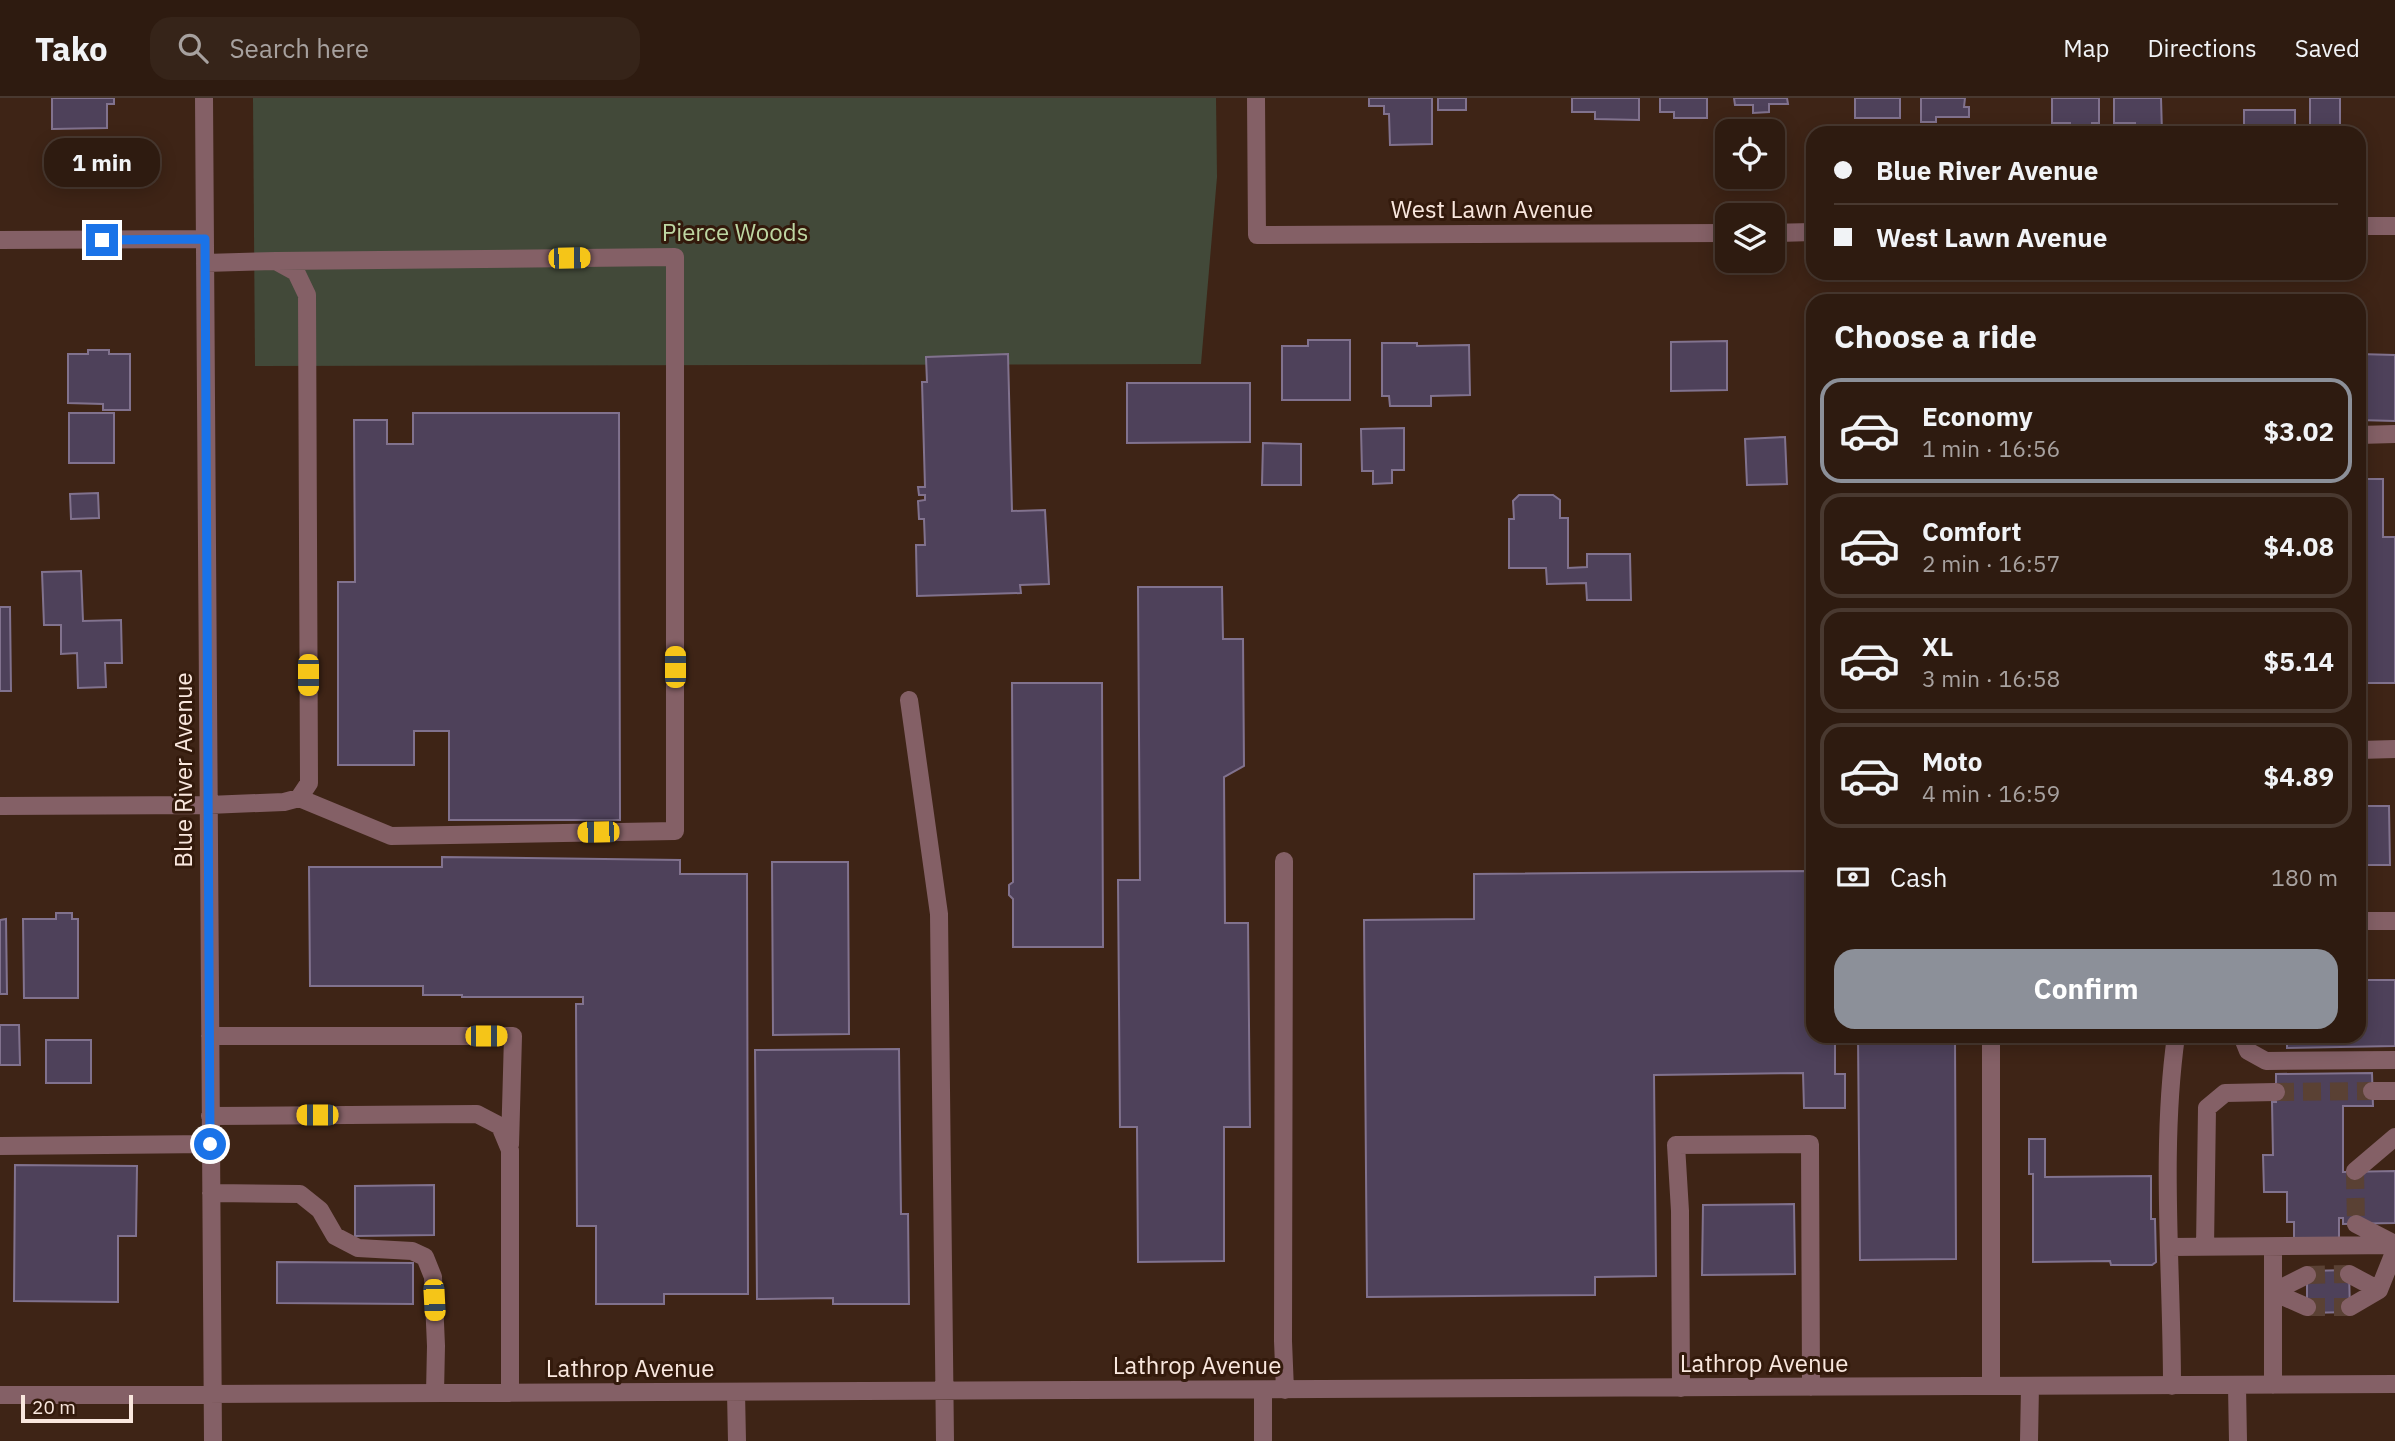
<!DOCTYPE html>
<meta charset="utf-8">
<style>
:root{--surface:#2e1b10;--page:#362419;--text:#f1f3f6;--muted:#a7a19f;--line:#493930;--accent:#8c9099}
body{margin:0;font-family:"IBM Plex Sans",sans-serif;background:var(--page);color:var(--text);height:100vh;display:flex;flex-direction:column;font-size:26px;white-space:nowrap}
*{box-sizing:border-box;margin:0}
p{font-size:23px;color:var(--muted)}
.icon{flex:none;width:38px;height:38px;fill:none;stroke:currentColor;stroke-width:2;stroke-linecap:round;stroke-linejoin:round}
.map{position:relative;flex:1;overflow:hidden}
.details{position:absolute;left:1806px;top:196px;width:560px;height:749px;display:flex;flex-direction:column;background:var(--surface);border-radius:21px;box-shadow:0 4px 18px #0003,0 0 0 2px var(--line)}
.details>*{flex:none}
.hud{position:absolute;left:1806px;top:28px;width:560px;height:154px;border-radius:21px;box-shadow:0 4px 18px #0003,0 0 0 2px var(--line);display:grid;align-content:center;height:154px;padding:0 28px;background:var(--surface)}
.buttons{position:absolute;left:1715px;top:21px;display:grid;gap:14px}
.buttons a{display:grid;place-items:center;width:70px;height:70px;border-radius:14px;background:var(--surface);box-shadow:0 4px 18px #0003,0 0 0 2px var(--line);font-size:35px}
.scale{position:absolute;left:21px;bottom:18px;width:112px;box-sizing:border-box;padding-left:7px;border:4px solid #f9e7de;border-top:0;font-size:19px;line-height:24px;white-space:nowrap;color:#f9e7de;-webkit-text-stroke:5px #331a0c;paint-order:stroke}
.end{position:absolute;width:32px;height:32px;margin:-16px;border:9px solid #1a73e8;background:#fff;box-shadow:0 0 0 4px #fff}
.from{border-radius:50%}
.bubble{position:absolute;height:49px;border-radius:21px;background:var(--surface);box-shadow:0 4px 18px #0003,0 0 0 2px var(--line);font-size:23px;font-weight:800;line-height:49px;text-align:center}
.car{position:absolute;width:21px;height:42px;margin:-21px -10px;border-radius:9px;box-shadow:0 0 5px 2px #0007;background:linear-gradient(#f5c518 24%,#345 0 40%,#f5c518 0 76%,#345 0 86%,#f5c518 0)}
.hud b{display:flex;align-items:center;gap:24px;height:66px;font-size:26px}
.hud b+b{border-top:2px solid var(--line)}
.hud i{width:18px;height:18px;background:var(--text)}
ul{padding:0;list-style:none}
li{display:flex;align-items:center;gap:21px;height:105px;margin:0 14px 10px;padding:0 14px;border:4px solid var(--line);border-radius:21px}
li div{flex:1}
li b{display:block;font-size:26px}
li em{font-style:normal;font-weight:800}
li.selected{border-color:var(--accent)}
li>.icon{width:63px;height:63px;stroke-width:1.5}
h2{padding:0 28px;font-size:32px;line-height:84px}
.pay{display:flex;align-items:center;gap:18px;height:77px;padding:0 28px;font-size:26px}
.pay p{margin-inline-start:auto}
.button{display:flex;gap:14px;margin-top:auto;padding:14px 28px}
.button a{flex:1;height:80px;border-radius:21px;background:var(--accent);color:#fff;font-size:28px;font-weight:800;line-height:80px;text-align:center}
header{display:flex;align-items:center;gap:42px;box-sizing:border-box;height:98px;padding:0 35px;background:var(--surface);border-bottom:2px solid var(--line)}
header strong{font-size:33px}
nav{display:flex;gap:38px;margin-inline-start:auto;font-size:24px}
.search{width:490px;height:63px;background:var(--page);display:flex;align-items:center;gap:18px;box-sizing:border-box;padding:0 24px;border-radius:21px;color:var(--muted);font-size:26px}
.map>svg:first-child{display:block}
.green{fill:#424939}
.building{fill:#4e415a;stroke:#81728e;stroke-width:2}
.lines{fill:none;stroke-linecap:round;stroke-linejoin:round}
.minor-tunnel{stroke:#5a4134;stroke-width:18;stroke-dasharray:18 9;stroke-linecap:butt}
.minor{stroke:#846066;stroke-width:18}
.route{stroke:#1a73e8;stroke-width:9}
.labels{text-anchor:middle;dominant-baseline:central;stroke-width:6;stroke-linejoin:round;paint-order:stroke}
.street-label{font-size:24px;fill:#f9e7de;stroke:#331a0c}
.park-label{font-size:24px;fill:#bdd6a2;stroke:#331a0c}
</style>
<header>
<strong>Tako</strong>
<div class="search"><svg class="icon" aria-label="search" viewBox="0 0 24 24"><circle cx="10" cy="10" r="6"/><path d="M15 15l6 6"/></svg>Search here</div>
<nav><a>Map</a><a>Directions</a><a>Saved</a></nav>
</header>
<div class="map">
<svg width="2395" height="1343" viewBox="0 0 2395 1343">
<rect width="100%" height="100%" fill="#3e2416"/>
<path class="green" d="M253,0H1216L1217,79L1201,266L255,268Z"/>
<path class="building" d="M52,0H114V6H107V30L52,31Z
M1369,0H1432V46L1390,47L1389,16H1384V8H1369Z
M1438,0H1466V12H1438Z
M1572,0H1639V22L1595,21V14H1572Z
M1660,0H1707V20H1674V14H1660Z
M1734,0H1787L1788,6H1769V14L1753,15V7H1735Z
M1855,0H1900V20H1855Z
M1921,0H1965L1964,9H1969V19H1936V24H1921Z
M2052,0H2099V25H2092V35H2070V25H2052Z
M2114,0H2161L2162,35H2135V25H2114Z
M2310,0H2340V31H2310Z
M2244,12H2295V28H2282V35H2244Z
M1308,242H1350V302H1282V248H1308Z
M1727,243V292L1671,293V244Z
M1382,245H1417V248L1469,247L1470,297L1431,298V308H1390L1389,298H1382Z
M88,252H109V256H130V312H103V306L68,305V256H88Z
M1008,256L1012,413L1045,412L1049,486L1020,487L1021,495L917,498L916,447H925L924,421H919L918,403L925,402V397H919L918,389H925L922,284H927L926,259Z
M2359,256L2395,257V323L2359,322Z
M1127,285H1250V344L1127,345Z
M69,315H114V365H69Z
M413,315H619L620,722H449V633H414V667H338V484H355L354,322H387V346H413Z
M1404,330V372H1392V385L1373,386V373H1362L1361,331Z
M1785,339L1787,386L1747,387L1745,341Z
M1263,345L1301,346V387H1262Z
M2359,381H2383V439H2395V585H2359Z
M98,395L99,420L71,421L70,396Z
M1519,397H1553L1560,402V420H1568V470L1587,469V456H1630L1631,502H1587L1586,485L1547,486L1546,470H1509V421H1514L1513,403Z
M81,473L83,523L121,522L122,565H105L106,589L78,590L77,555L61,556V527H44L42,474Z
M1138,489H1222L1223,541H1243L1244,668L1224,679L1225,825H1248L1250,1029H1224V1163L1138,1164L1137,1029H1120L1118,782H1140Z
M0,509H10L11,593H0Z
M1012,585H1102L1103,849H1013V801L1009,797V787L1013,784Z
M2359,708H2389L2390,767H2359Z
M442,759L680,762V776H747L748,1196H664V1206H596V1128H577L576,906H583V899H462V897H423V888H310L309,769H442Z
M772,764H848L849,936L773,937Z
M1813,773V938H1835V976H1845V1010H1804L1803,975L1654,977L1656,1178L1595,1179V1197L1367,1199L1364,822L1474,821V776Z
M56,815H72V821H78V900H24L23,821H56Z
M6,821L7,896H0V822Z
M2359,882H2395V948L2287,950V938H2359Z
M0,927H19L20,967H0Z
M1858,938H1955L1956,1161L1860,1162Z
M46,942H91V985H46Z
M899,951L901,1116H908L909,1206H833V1200L757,1201L755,952Z
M2372,975L2373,1008H2343V1074L2395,1073V1125L2343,1126V1120H2339V1141H2294V1124H2287V1094H2264L2263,1057H2273L2272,1004H2276V976Z
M2029,1041H2045V1079L2151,1078V1121H2155L2156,1164L2152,1167H2111L2110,1163L2033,1164V1076H2029Z
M15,1067L137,1068L136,1138H118V1204L14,1203Z
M434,1087V1137L355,1138V1088Z
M1794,1106L1795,1176L1702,1177L1703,1107Z
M277,1164L413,1165V1206L277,1205Z
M2349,1172L2350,1214L2307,1215V1173Z"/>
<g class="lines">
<path class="minor-tunnel" d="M2276,994L2372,993
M2355,1073L2356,1126
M2307,1177L2349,1176
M2307,1209H2350"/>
<path class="minor" d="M204,0L213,1343
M1256,0L1257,137L1727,135
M2359,128H2395
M1773,135L1813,134
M0,142L205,141
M276,163L675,159V733L391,738L299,700
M2359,337L2395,336
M909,602L939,816L945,1343
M2359,652L2395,651
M0,708L208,707L284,704L299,700L309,685L307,197L296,174L276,163L205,165
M1284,763L1283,1243L1285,1292
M2359,823H2395
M210,938H513L510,1047
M2242,938L2248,953L2266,963L2395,962
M2372,993H2395
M210,1018L477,1016L500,1028L510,1052V1295
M0,1048L210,1046
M2355,1073L2395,1039
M211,1095L300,1096L320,1112L335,1138L358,1150L412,1153L425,1159L433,1179L436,1248L435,1295
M2356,1126L2393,1145
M2170,1149L2395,1147
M2205,1149L2207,1010L2225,995L2276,994
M2273,1149V1287
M2349,1176L2379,1192L2350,1209
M2307,1177L2273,1194L2307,1209
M2379,1192L2395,1152
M1991,1288V938
M2172,1288C2172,1171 2160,1053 2176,938
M2237,1288L2238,1343
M1681,1290L1680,1113L1676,1047L1810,1046L1811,1289
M1263,1292V1343
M736,1294L737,1343
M0,1297L2395,1286
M2029,1343L2030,1288"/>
</g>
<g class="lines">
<path class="route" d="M102,142L205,141L210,1046"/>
</g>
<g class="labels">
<g class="street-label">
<text x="1492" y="111">West Lawn Avenue</text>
<text transform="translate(183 672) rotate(-90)">Blue River Avenue</text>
<text x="1764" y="1265">Lathrop Avenue</text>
<text x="1197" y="1267">Lathrop Avenue</text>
<text x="630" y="1270">Lathrop Avenue</text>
</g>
<g class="park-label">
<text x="735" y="134">Pierce Woods</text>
</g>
</g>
</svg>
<div class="buttons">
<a><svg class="icon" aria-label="locate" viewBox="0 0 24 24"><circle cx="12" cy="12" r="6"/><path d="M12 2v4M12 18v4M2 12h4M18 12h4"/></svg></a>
<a><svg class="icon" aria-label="layers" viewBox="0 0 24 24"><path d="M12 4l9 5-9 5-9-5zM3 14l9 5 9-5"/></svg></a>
</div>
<div class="scale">20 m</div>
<i class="end from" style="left:210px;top:1046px"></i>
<i class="end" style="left:102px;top:142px"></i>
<div class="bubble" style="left:44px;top:40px;width:116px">1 min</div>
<i class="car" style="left:569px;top:160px;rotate:89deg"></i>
<i class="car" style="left:675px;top:569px;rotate:0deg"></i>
<i class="car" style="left:308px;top:577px;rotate:180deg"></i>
<i class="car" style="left:598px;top:734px;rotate:269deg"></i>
<i class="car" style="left:486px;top:938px;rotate:90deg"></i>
<i class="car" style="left:317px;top:1017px;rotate:270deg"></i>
<i class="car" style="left:434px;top:1202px;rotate:177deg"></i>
<div class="hud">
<b><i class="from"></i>Blue River Avenue</b>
<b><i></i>West Lawn Avenue</b>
</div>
<section class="details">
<h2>Choose a ride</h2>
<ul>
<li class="selected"><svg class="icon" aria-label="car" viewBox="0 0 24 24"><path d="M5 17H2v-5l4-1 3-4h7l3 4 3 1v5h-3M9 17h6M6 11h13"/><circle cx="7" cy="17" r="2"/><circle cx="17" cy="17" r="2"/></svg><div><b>Economy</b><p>1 min · 16:56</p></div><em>$3.02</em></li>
<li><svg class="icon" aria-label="car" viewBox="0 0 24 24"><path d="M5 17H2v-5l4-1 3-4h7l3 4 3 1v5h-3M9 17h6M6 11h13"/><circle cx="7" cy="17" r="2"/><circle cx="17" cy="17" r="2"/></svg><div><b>Comfort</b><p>2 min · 16:57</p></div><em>$4.08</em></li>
<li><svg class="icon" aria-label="car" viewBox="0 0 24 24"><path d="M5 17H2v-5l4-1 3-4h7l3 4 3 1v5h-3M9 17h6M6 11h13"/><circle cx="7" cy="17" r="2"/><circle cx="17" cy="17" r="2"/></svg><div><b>XL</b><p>3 min · 16:58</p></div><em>$5.14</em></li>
<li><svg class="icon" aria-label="car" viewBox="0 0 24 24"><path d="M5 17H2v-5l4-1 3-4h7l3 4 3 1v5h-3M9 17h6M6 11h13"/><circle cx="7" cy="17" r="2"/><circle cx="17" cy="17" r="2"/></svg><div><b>Moto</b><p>4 min · 16:59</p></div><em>$4.89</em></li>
</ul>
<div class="pay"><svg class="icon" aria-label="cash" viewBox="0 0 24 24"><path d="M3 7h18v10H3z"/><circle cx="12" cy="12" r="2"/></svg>Cash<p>180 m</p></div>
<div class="button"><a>Confirm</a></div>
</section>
</div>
